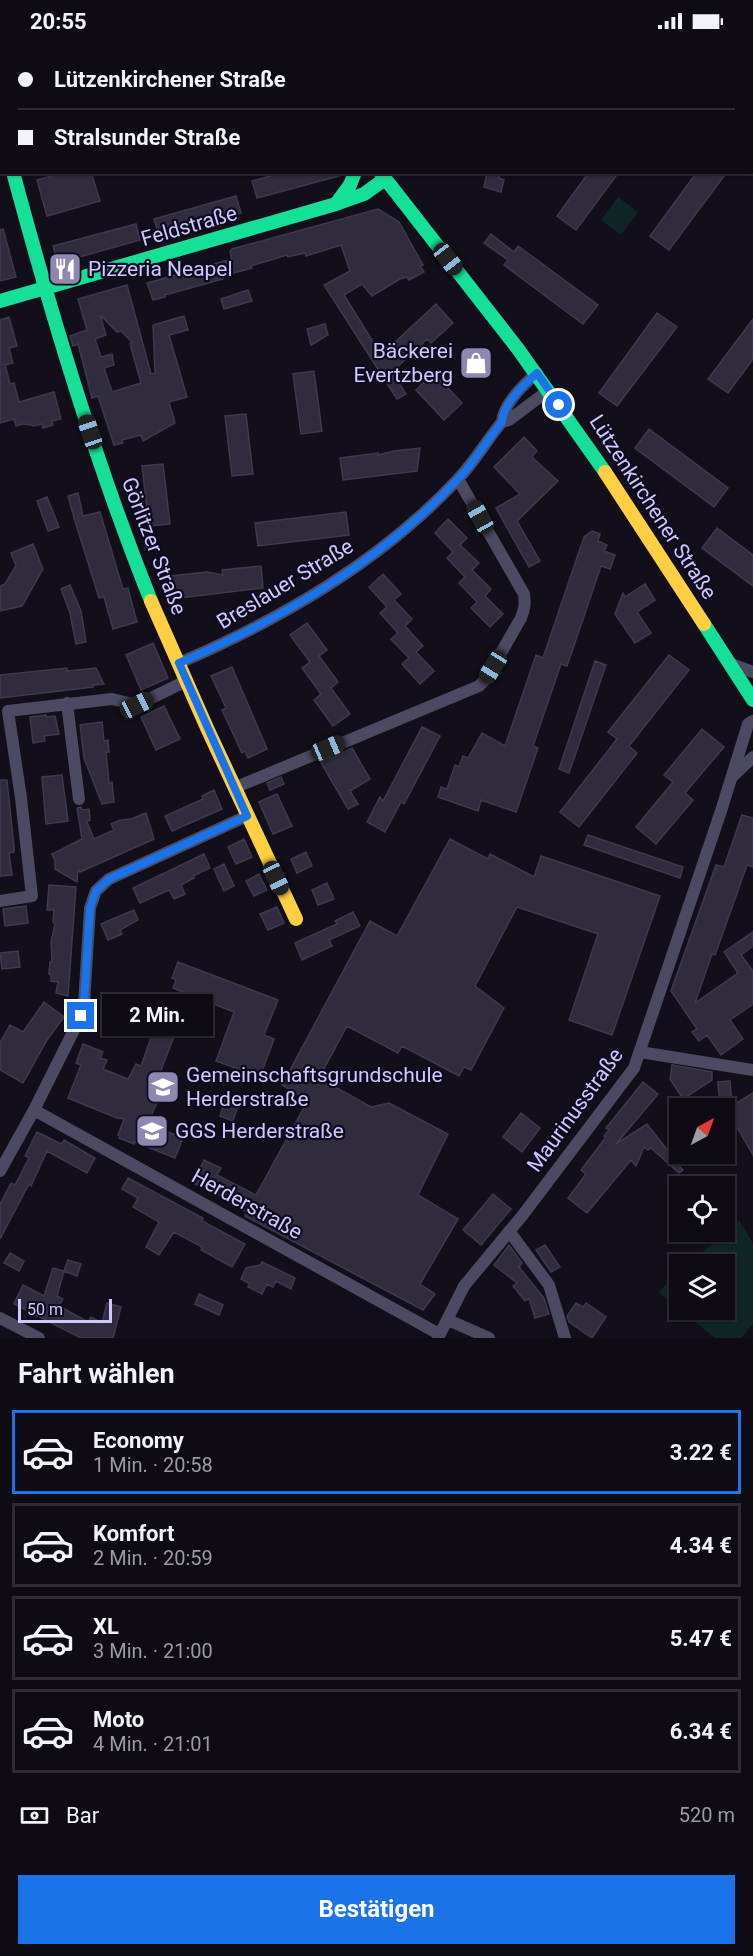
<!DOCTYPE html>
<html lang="de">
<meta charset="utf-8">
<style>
:root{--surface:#0e0b14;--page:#1c1922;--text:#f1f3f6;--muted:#9b9ba0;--line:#2e2b34;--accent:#1a73e8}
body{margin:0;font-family:Roboto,sans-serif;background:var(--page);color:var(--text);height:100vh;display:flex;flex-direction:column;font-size:22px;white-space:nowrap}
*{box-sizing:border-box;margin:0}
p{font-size:20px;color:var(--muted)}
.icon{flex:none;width:33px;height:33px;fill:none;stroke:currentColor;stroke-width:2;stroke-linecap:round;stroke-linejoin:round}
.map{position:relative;height:1296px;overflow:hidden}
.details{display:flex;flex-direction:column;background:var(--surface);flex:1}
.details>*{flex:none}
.banner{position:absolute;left:0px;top:0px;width:753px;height:132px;box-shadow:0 2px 4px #0004,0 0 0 2px var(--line);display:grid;align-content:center;height:132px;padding:0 18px;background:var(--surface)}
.needle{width:39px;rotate:41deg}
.controls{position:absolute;left:669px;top:1056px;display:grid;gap:12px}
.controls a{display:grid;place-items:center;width:66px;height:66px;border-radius:0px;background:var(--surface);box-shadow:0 2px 4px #0004,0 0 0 2px var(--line);font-size:30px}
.scale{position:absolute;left:18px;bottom:15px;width:94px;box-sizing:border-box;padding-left:6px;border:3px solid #d0c8ff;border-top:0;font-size:16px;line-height:21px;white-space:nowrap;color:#d0c8ff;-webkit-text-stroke:4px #0f0b1e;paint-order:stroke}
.end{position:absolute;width:27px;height:27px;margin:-14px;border:8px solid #1a73e8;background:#fff;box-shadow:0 0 0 3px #fff}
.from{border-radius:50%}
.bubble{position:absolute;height:42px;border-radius:0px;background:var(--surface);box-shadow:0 2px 4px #0004,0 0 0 2px var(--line);font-size:20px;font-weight:700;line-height:42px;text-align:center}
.car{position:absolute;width:18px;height:36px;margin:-18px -9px;border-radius:8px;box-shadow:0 0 4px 2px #0007;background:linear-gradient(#222 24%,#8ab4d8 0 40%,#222 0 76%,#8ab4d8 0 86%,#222 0)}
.banner b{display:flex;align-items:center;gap:21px;height:57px;font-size:22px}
.banner b+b{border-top:2px solid var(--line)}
.banner i{width:15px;height:15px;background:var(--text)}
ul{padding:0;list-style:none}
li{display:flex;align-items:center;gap:18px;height:84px;margin:0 12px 9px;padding:0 6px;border:3px solid var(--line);border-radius:0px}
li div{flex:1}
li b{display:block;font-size:22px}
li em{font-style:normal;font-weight:700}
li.on{border-color:var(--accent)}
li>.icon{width:54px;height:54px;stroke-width:1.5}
h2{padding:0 18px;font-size:27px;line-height:72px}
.pay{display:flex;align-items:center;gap:15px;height:66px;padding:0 18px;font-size:22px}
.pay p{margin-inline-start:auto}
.action{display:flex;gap:12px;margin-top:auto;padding:12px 18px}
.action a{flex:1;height:69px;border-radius:0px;background:var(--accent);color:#fff;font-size:24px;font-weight:700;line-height:69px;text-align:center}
.status{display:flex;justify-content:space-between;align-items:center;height:42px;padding:0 30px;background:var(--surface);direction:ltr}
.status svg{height:16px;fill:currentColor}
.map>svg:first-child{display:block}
.green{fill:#0f2526}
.building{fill:#302c3d;stroke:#3e394f;stroke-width:1.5;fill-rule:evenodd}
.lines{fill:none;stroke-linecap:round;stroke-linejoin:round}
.street{stroke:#4c4a63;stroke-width:12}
.fast{stroke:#16e098;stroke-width:14}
.slow{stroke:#ffcf43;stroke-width:14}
.route{stroke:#1a73e8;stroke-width:8}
.labels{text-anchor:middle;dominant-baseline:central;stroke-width:4.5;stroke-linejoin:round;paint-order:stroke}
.street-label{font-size:21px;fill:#d0c8ff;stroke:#0f0b1e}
.poi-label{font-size:21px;fill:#d0c8ff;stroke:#0f0b1e;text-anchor:start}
</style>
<div class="status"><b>20:55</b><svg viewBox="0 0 49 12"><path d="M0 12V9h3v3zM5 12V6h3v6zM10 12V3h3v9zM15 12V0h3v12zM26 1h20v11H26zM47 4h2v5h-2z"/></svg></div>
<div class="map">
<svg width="753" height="1296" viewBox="0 0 753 1296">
<rect width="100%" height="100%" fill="#120f1a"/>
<path class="green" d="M618,155L638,170L621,193L601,178Z
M739,1178L753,1201V1282L741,1296H715L680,1268H724V1222H689Z
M679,1231L680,1267L658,1250Z"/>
<path class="building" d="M65,130H91L100,159L47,174L37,138Z
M284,130H338L339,134L257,156L252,139Z
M487,130L500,132L499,136L504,138L501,150L484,145Z
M589,130H619L576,188L557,174Z
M697,130H727L669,208L650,194Z
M236,154L241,171L159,193L154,177Z
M378,167L399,180L423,223L420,224L424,230L409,238L407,235L400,237L372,254L362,242L344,253L381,313L436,262L453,281L431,301L427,297L392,330L406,352L397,357L324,243L350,229L341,203L306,214L305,211L288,215L287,213L251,224L252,226L223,234V237L165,253V255L153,258L147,241L176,233L178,229L182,231L232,217L230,210L232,207Z
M136,182L140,198L58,221L53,204Z
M3,187L16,235L0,239V188Z
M491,192L514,210L518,204L598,263L583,282L504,223L508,218L484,201Z
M127,243L151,332L155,331L153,283L184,274L188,288L169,293L187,355L169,360L175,381L143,399L141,393L122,398L123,401L114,403L98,354L92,356L78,302L73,304L70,294L87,288L78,257ZM100,273L117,290L121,289L132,300L130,302L141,341L112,350L104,326L114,323L112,312L101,315L95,297L106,293Z
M248,248L252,259L224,267L221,257Z
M657,271L677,285L617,364L599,351Z
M9,275L17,304L9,306L13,321L5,323L10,342L14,341L19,360L54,350L61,377L52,379L53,383L43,386L42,382L33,384L32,383L23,382L16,384L14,377L0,381V278Z
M753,277V317L728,351L708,337Z
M325,282L328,293L311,303L307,287Z
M478,306L491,320L475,336L461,321Z
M314,329L322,389L301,392L293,332Z
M434,331L462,361L444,378L416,348Z
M246,372L253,432L232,434L225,374Z
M649,387L728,446L714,465L635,406Z
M524,395L537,409L532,414L534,417L558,439L517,479L540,519L529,525L496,466L520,452L494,425Z
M420,406L417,429L343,438L340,416L378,411V413L394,409Z
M163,422L170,482L149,484L142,424Z
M78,451L83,474L100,470L123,547L128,546L137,580L113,587L104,555L99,556L75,479L68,454Z
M47,455L59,485L48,489L37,459Z
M346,470L349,493L258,504L255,481Z
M448,477L467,496L460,503L479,521L472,528L491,547L485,554L503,572L490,585L471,566L477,560L459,541L465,535L447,516L453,510L435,491Z
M717,486L753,513V544L702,506Z
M592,489L600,492L598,499L607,503L604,509L615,513L610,527L601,524L567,624L561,622L533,704L538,706L516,770L481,758L478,769L438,755L441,745L447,747L455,723L459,725L463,714L468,716L482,691L505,704L536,613L543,616L584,495Z
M33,502L43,527L22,564L0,569V544L5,542L16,524L11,511Z
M261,524L263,546L172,557L170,534L207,530L223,533L222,528Z
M383,532L401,552L394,558L412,577L405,584L423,604L416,610L434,629L420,642L402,622L409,616L391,597L398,591L380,571L387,565L369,545Z
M645,542L655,558L637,570L651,591L635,601L615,572L623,551L625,555Z
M70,543L81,569L86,600L76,602L70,571L61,547Z
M307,581L327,608L319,614L338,640L331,646L350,672L333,684L314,658L321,652L302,626L310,620L290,593Z
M153,601L168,636L141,648L126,613Z
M669,613L689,628L629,704L637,711L579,785L560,770L617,697L608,690Z
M595,619L606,623L569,731L559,727Z
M232,625L267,707L248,716L245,709L242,711L222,668L226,666L211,634Z
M67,626V629L96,626L104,642L93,643V645L0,656V633Z
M164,664L180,697L156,708L141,675Z
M46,673L47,675L55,674L59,692L44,694L45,699L33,701L30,675Z
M102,680L104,699L108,698L109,710H106L109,741L112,740L114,760L102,762L84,716L80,683Z
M422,685L440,694L404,762L401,760L385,790L367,780L380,755L383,759Z
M702,687L724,705L685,751L693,758L656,802L636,785L673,740L664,733Z
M352,706L370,737L350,749L358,762L348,767L320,719L330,715L331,716Z
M62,733L68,779L46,782L42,735Z
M281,735L284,742L270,748L267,741Z
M0,738H7L14,805V810L9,811L12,833L0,834Z
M214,748L222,767L172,789L165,774L203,757L202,754Z
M277,752L292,784L273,792L259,760Z
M81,765L82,768L89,767L90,778L87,780L94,797L114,788L111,782L121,778L131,777L146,771L154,797L80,830L78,828L77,840L55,827V819L52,812L82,797L77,766Z
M742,773L753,776V825L747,823L715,913L712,912L695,961L738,931L724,910L753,890V904L741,913L753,929V962L730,978L743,997L721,1013L707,993L699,999L692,990L697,987L671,949L716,823L724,825Z
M588,793L683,825L680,836L584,803Z
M244,797L252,815L236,822L228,805Z
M450,797L488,817L490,812L534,835L541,814L660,854L612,993L569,978L598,892L517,865L475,944L504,966L471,1028L464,1025L459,1034L402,1004L398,1011L347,984L319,1036L371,1065L389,1061L448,1092L418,1153L458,1177L420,1242L435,1252L423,1268L245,1174L247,1170L222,1157L223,1155L193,1141L204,1118L221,1126L217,1133L256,1153L308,1058L282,1043L370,879L397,894Z
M306,810L312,824L297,831L291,817Z
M204,812L210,826L193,834L194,836L181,843L185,852L174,857L169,848L140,861L133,846Z
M224,822L234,844L224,849L214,827Z
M259,832L267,848L254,854L246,839Z
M327,841L334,857L318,863L312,848Z
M49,843L76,845L68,954L56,951L58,940L51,939V933L49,932L50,920L52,919L51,900L55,882L53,880L54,868H47Z
M26,864L28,881L5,884L3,867Z
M277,865L284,881L268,888L260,872Z
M134,868L138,878L120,888L122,892L108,898L101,882Z
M353,870L360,884L329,898L332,904L302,918L295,901L337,882L335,879Z
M18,909L20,925L2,927L0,911Z
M178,920L278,958L264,993L274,997L260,1035L216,1019L234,970L173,946L176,938L172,936Z
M44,960L64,975L47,998L23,1041L0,1028V1001L10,983L23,990Z
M156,982L176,989L160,1031L168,1034L148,1082L183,1096L175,1116L135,1100L134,1102L119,1096L120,1094L118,1093L124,1077L117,1076L68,1056L81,1023L76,1021L83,1002L103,1010L100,1016L107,1018L103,1027L128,1037L136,1022L141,1024Z
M672,1023L712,1030V1038L683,1057L670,1037Z
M730,1039L732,1064L753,1051V1113L734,1080L724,1086V1069L728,1066H720L718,1040Z
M643,1040L658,1052L616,1102L647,1082L683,1128L679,1131L651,1106L648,1108L644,1105L636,1124L631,1118L587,1171L568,1156L586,1132L581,1128L606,1095L604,1094L609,1088L606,1086Z
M227,1052L240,1057L233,1079L220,1074Z
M521,1071L540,1086L522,1110L503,1095Z
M37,1090L61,1102L64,1098L95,1116L87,1131L47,1109L31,1144L29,1142L0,1197V1162L11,1141L15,1143L29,1116L25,1114Z
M128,1136L203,1176L202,1179L245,1202L232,1225L201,1208L202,1205L174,1190L159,1213L146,1205L159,1180L133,1165L138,1156L122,1147Z
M493,1152L511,1167L481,1203L463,1188Z
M509,1203L522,1221L519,1225L544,1256L549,1272L535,1276L529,1256L525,1259L513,1244L517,1241L494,1223Z
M545,1203L560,1225L551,1230L536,1208Z
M10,1211L24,1219L19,1229L4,1221Z
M68,1218L81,1222L77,1234L64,1229Z
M262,1220L295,1236L291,1247L276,1239L273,1245L267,1242L262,1252L248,1245L250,1242L241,1237L246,1226L260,1223Z
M53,1226L64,1229L57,1254L63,1257L59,1264L88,1280L91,1275L102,1281L107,1261L121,1265L113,1296H81L14,1262L23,1243L44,1254Z
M199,1252L223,1263L219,1273L195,1262Z
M576,1261L583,1265L586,1261L606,1275L592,1296L569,1280L567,1274Z"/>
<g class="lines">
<path class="street" d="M41,2L42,0
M752,94L753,93
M502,380C503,362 523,343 537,331
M179,621C281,577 380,520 457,438C474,421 486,399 502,380L509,378L549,348
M731,622L753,630
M67,661L79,757
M732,735L753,715
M234,746L479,644L486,637L521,576C525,567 525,561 524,552L458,437
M0,859L32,854L21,756L8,669L112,657L137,663L186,639
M640,1010L753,1028
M34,1068L439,1292
M0,1129L34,1068L81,974L84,962L90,866L96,849L109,837L247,774
M509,1189L549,1243L565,1296
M0,1276L39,1296
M448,1278L489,1296
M438,1296L464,1244L522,1174L634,1026L721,769L748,682L753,679"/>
<path class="fast" d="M13,130C52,275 95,419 151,559
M380,130L518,307L605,430
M336,162L350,143L355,130
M0,259L336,162L364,152L385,137
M704,582L753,658"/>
<path class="slow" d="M276,0L277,2
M605,430L704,582
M151,559L207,686L296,877"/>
</g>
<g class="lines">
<path class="route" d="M81,974L84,962L90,866L96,849L109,837L247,774L179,621C281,577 380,520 457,438C474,421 486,399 502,380C503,362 523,343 537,331L559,363"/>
</g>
<defs>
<symbol id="restaurant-square" viewBox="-11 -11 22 22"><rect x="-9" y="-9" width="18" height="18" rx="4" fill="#8e87af" stroke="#0f0b1e"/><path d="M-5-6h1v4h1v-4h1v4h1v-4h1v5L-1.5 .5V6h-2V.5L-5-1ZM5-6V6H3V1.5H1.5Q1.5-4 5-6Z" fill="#fff"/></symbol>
<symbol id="shop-square" viewBox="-11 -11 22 22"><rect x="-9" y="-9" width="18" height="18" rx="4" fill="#8e87af" stroke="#0f0b1e"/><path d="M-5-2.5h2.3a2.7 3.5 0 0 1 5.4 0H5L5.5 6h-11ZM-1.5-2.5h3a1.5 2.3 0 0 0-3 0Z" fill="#fff"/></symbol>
<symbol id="school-square" viewBox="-11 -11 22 22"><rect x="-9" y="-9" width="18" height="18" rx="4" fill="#8e87af" stroke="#0f0b1e"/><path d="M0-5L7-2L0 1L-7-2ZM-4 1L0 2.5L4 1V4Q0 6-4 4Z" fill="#fff"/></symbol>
</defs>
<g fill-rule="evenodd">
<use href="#restaurant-square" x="46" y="208" width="38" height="38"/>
<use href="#shop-square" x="457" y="302" width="38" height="38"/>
<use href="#school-square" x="144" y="1026" width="38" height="38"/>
<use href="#school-square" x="133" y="1070" width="38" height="38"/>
</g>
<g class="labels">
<g class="street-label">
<text transform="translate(189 184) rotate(-16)">Feldstraße</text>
<text transform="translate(653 465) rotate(57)">Lützenkirchener Straße</text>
<text transform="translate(154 504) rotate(69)">Görlitzer Straße</text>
<text transform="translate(285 542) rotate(-31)">Breslauer Straße</text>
<text transform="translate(575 1068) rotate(-54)">Maurinusstraße</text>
<text transform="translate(247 1162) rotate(29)">Herderstraße</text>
</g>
<g class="poi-label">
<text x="88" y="227">Pizzeria Neapel</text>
<text x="453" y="309" text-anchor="end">Bäckerei<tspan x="453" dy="24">Evertzberg</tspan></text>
<text x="186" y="1033">Gemeinschaftsgrundschule<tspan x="186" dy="24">Herderstraße</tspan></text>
<text x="175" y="1089">GGS Herderstraße</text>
</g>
</g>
</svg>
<div class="controls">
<a><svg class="needle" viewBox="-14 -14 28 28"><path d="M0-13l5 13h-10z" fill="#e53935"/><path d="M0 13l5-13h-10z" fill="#9b9ba0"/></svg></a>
<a><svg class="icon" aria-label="locate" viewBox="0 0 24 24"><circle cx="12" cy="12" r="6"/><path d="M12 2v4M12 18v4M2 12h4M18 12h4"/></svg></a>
<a><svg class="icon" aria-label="layers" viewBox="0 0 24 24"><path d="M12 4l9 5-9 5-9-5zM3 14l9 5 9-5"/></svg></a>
</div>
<div class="scale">50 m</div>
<i class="end from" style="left:559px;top:363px"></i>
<i class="end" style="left:81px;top:974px"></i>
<div class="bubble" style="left:102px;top:952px;width:111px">2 Min.</div>
<i class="car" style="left:448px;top:217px;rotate:142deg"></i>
<i class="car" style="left:90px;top:390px;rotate:341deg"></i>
<i class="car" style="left:480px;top:475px;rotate:331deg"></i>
<i class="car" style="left:493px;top:625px;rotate:212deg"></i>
<i class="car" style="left:137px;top:663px;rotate:64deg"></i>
<i class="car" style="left:328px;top:706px;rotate:67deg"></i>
<i class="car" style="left:276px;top:836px;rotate:155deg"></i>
<div class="banner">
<b><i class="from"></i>Lützenkirchener Straße</b>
<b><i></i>Stralsunder Straße</b>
</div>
</div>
<section class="details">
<h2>Fahrt wählen</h2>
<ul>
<li class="on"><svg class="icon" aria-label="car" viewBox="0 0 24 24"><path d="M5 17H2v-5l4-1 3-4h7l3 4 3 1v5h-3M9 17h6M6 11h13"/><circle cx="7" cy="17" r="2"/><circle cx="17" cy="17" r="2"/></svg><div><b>Economy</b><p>1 Min. · 20:58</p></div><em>3.22 €</em></li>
<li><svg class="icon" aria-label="car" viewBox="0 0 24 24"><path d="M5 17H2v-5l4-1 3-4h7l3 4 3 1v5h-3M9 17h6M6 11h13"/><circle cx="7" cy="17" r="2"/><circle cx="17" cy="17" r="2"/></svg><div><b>Komfort</b><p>2 Min. · 20:59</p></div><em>4.34 €</em></li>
<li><svg class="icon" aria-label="car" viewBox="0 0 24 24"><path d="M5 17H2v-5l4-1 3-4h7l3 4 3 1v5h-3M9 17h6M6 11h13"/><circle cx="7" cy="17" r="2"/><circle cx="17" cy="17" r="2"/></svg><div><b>XL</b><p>3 Min. · 21:00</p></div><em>5.47 €</em></li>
<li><svg class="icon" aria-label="car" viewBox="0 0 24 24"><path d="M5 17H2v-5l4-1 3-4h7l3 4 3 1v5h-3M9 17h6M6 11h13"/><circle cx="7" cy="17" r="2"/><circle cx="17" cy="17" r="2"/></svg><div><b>Moto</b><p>4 Min. · 21:01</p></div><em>6.34 €</em></li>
</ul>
<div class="pay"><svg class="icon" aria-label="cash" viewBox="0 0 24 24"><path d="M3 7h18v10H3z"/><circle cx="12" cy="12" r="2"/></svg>Bar<p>520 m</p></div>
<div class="action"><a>Bestätigen</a></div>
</section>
